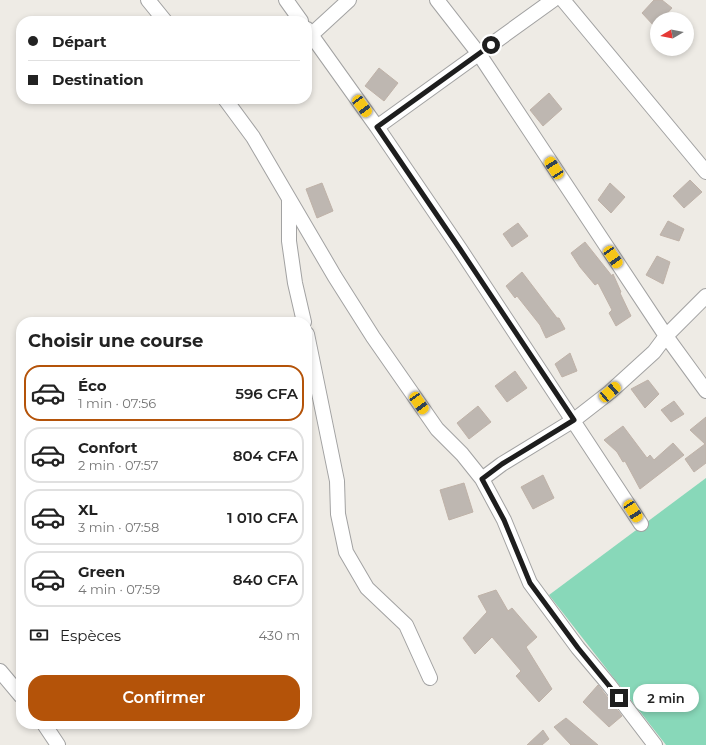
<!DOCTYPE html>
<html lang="fr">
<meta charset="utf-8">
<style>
:root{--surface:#fff;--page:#f6f6f6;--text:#222;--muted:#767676;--line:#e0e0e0;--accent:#b45309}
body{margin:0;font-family:Montserrat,sans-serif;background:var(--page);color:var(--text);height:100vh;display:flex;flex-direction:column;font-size:15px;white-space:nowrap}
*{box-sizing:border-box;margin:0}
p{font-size:13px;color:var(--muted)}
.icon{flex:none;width:22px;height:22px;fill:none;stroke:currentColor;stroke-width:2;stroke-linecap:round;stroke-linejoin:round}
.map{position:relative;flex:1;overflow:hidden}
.panel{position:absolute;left:16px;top:317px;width:296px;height:412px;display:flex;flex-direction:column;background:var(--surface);border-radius:16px;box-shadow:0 2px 6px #0003}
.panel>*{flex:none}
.guide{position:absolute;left:16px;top:16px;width:296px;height:88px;border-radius:16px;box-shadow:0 2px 6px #0003;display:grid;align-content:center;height:88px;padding:0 12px;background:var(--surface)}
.needle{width:26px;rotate:260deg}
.fabs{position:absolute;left:650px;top:12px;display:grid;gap:8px}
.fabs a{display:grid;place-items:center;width:44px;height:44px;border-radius:50%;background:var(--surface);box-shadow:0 2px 6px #0003;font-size:20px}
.end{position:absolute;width:18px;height:18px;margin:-9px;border:5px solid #1e1e1e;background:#fff;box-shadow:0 0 0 2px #fff}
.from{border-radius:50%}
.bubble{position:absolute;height:28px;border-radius:14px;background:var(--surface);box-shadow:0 2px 6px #0003;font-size:13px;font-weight:600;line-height:28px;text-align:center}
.car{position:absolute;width:12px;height:24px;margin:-12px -6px;border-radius:5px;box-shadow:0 0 3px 1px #0007;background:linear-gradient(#f5c518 24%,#345 0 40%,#f5c518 0 76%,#345 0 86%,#f5c518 0)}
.guide b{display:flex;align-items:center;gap:14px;height:38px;font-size:15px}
.guide b+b{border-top:1px solid var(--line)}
.guide i{width:10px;height:10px;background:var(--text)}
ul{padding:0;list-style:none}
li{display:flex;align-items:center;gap:12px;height:56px;margin:0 8px 6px;padding:0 4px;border:2px solid var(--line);border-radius:16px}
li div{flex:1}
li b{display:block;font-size:15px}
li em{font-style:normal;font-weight:600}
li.current{border-color:var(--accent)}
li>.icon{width:36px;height:36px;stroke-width:1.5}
h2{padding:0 12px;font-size:18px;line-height:48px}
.pay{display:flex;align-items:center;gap:10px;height:44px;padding:0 12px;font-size:15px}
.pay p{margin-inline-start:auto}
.button{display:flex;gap:8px;margin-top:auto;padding:8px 12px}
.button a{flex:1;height:46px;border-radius:16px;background:var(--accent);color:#fff;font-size:16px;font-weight:600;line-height:46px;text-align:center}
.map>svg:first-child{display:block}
.pitch{fill:#88d8b9}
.building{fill:#beb7b1;stroke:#bfb2a8}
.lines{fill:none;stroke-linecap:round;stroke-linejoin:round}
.minor-casing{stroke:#a2a2a2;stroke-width:16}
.minor{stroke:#fff;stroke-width:14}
.route{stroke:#1e1e1e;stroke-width:5}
</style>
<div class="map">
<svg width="706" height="745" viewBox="0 0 706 745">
<rect width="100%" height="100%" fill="#eeebe5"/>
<path class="pitch" d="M706,478V745H666L549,595Z"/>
<path class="building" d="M654,0H662L672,8L662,19H657V24L655,27L642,13Z
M379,68L398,83L384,101L365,86Z
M549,93L562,109L543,126L530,110Z
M690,180L702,192L684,208L673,196Z
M322,183L333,211L317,218L306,189Z
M610,183L625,197L611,213L598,200Z
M668,221L684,229L679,241L660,235Z
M518,223L528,236L512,247L503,234Z
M585,242L612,276L613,274L621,292L620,293L631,316L616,326L609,313L612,310L598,283L595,285L580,267L571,253Z
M657,256L670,262L663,284L646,275Z
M522,272L557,318H559L565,329L546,338L540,325L517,296L515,298L506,286Z
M570,353L577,371L562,377L555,364Z
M515,371L527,388L507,402L495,386Z
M648,380L659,394L645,408L631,389Z
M674,401L684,414L671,422L661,410Z
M478,406L491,422L469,439L457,423Z
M706,417V463L694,472L685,459L705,444L690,430Z
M623,426L647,458L650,455L654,460L673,443L684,455L640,489L625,461L623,462L617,452L604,440Z
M543,475L554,498L533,509L521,487Z
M464,483L473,512L449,520L440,490Z
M496,590L508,611L512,608L537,637L526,647L552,689L539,702L516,676L521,671L492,637L475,654L463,638L487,612L478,596Z
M598,685L622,716L609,727L583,702Z
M566,718L598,745H571L554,727Z
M543,730L549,739L542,745H527Z"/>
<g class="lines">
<defs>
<path id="minor" d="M148,0L165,21
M286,0L301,21
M437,0L479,54L666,336L706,391
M563,0L706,172
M307,29L377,127L460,249L641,524
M311,35L349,0
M225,99L253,137L335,277L373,337L437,429L462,454L482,479L504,520L530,583L578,648L610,686L655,745
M377,127L553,0
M289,199V241L295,283L304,322
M307,334L337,481L338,514L346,552L367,588L406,625L430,678
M482,479L502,464L574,420L610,392L654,352L666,336L706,296
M0,671L21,696
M44,724L58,745"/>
</defs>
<use href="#minor" class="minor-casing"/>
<use href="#minor" class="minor"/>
</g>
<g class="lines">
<path class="route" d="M491,45L377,127L460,249L574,420L502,464L482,479L504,520L530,583L578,648L619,698"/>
</g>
</svg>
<div class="fabs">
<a><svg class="needle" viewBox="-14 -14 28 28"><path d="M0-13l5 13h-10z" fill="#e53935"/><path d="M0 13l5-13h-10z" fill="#767676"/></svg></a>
</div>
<i class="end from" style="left:491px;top:45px"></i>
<i class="end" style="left:619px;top:698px"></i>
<div class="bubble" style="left:633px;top:684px;width:66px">2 min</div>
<i class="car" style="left:362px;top:106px;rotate:143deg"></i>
<i class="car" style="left:554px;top:168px;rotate:327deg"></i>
<i class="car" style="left:613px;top:257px;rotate:146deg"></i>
<i class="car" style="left:610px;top:392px;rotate:49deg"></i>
<i class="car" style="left:419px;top:403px;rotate:145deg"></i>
<i class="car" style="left:633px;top:511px;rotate:147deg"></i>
<div class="guide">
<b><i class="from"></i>Départ</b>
<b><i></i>Destination</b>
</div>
<section class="panel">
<h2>Choisir une course</h2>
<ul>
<li class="current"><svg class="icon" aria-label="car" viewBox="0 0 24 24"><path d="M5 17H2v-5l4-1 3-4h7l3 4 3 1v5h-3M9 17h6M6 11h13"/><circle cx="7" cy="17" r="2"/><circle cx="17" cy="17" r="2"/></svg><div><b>Éco</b><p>1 min · 07:56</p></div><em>596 CFA</em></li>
<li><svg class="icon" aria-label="car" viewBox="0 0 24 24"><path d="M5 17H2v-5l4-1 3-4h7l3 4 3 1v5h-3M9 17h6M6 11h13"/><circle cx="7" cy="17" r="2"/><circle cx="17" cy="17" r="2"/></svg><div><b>Confort</b><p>2 min · 07:57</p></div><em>804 CFA</em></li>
<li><svg class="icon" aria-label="car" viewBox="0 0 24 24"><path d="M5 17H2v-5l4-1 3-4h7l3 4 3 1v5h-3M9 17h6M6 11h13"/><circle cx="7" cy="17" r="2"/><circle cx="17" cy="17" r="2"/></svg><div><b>XL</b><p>3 min · 07:58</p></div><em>1 010 CFA</em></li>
<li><svg class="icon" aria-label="car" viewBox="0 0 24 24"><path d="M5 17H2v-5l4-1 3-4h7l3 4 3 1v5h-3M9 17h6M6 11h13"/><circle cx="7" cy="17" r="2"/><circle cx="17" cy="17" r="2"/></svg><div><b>Green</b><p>4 min · 07:59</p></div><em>840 CFA</em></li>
</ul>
<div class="pay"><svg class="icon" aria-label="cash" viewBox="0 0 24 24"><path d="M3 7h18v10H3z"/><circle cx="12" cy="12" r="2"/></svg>Espèces<p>430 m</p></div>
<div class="button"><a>Confirmer</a></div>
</section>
</div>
